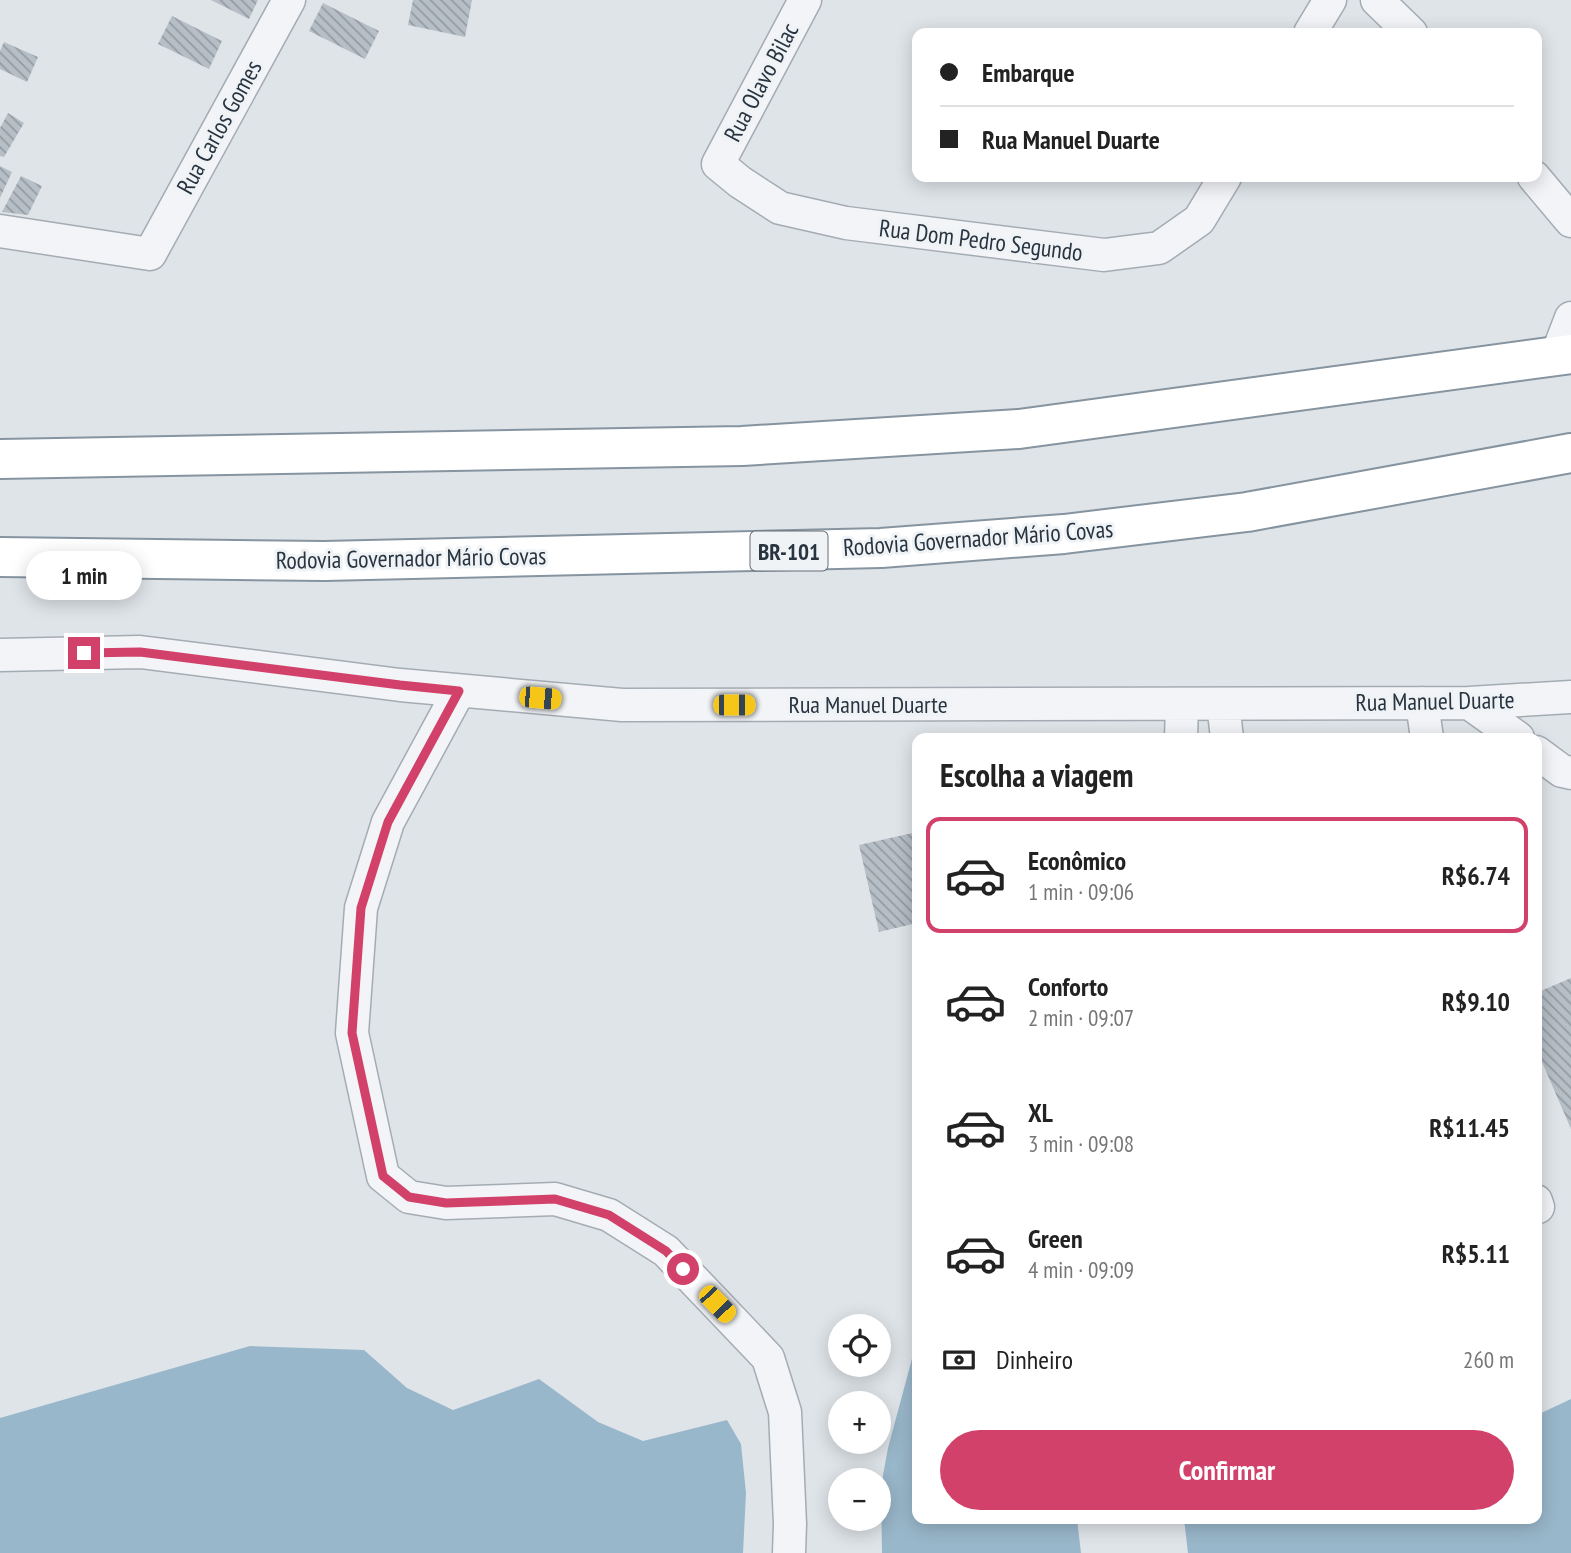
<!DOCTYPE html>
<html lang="pt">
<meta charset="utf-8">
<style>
:root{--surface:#fff;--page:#f6f6f6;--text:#222;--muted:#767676;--line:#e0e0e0;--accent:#d1416a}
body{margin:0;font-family:"PT Sans Narrow",sans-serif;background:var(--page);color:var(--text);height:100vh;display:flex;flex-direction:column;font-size:26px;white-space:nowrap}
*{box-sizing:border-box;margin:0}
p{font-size:23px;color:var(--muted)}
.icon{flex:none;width:38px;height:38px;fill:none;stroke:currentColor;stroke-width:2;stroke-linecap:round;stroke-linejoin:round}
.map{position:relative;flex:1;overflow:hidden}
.drawer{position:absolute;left:912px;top:733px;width:630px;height:791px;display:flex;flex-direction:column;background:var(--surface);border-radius:14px;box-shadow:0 4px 18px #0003}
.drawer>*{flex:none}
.banner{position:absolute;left:912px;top:28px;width:630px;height:154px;border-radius:14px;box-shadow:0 4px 18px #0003;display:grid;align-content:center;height:154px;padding:0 28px;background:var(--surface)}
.fabs{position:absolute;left:828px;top:1314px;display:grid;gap:14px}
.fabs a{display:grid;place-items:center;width:63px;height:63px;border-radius:50%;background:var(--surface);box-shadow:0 4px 18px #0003;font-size:35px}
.end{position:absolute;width:32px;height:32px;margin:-16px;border:9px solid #d1416a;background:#fff;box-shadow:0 0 0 4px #fff}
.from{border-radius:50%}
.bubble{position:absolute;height:49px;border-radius:24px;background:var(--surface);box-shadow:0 4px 18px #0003;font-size:23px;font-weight:800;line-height:49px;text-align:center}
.car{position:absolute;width:21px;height:42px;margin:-21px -10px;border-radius:9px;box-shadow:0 0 5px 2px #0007;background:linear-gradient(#f5c518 24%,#345 0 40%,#f5c518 0 76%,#345 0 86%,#f5c518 0)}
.banner b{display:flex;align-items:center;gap:24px;height:66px;font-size:26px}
.banner b+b{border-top:2px solid var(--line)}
.banner i{width:18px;height:18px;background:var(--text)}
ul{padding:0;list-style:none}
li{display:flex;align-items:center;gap:21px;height:116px;margin:0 14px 10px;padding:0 14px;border:4px solid transparent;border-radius:14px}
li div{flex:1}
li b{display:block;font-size:26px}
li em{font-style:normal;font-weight:800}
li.active{border-color:var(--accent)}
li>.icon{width:63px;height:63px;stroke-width:1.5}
h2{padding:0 28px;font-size:32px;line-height:84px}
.pay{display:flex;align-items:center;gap:18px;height:77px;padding:0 28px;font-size:26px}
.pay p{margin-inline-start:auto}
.action{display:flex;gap:14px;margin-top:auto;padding:14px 28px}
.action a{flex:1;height:80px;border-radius:42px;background:var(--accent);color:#fff;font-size:28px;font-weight:800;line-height:80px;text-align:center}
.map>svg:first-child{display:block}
.water{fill:#99b7ca}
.building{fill:url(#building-back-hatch)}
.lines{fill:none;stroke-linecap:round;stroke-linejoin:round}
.minor-casing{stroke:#a4acb3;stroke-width:35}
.highway-casing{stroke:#8694a0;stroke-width:42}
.minor{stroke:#f2f4f7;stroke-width:32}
.highway{stroke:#fff;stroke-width:38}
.route{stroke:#d1416a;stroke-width:9}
.labels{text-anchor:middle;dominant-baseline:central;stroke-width:6;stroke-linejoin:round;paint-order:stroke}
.shield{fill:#eff3f6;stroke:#646d77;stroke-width:2}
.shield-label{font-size:23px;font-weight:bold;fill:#283440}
.street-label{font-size:24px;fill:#283440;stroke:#eff3f6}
</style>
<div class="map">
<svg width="1571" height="1553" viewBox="0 0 1571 1553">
<defs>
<pattern id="building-back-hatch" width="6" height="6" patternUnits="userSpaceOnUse" patternTransform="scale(1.75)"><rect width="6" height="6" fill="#b6bec6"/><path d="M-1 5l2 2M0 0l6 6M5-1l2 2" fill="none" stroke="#949ba2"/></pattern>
</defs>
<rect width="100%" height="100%" fill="#dfe4e9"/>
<path class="water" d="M917,1340V1519H1077L1081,1553H882L881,1486L888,1448Z
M250,1346L364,1350L407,1388L453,1410L539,1379L598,1422L643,1441L727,1420L741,1444L746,1493L743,1553H0V1418Z
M1571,1399V1553H1188L1184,1519H1536L1537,1415Z"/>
<path class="building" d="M211,0H258L249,19Z
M413,0H472L465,37L408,25Z
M323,3L379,31L365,59L309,31Z
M172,16L222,41L209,69L158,44Z
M4,42L38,57L27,82L0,69V51Z
M8,113L24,123L4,157L0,156V128Z
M0,166L12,172L0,198Z
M21,176L42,186L28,215L2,212Z
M917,832V923L879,932L859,845Z
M1571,978V1129L1536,1048V993Z"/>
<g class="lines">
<defs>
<path id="minor" d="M805,0L718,164L740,182L780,208L846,223L1104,255L1159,248L1199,220L1225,177
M1377,0L1411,33
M1310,33L1330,0
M1534,177L1571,221
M0,231L150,254L289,0
M1556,357L1571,318
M0,655L140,652L400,685L622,705L1469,703L1571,697
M459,691L388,822L361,908L352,1033L383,1176L409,1197L446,1203L555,1199L609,1215L666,1251L768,1358L785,1412L790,1524L789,1553
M1422,703L1427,738
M1469,703L1518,738
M1223,704L1227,738
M1181,738L1182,704
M1536,752L1562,771L1571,773
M1536,1201L1538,1207"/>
<path id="highway" d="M0,459L742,446L1019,429L1571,354
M0,557L324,561L881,548L1064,534L1247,512L1571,453"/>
</defs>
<use href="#minor" class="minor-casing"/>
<use href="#highway" class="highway-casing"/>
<use href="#minor" class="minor"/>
<use href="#highway" class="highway"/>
</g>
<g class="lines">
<path class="route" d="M84,653L140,652L400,685L459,691L388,822L361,908L352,1033L383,1176L409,1197L446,1203L555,1199L609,1215L666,1251L683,1269"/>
</g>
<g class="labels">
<rect class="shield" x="750.5" y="531.5" width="77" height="39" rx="5"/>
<g class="shield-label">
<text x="789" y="551">BR-101</text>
</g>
<g class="street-label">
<text transform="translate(761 82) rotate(-62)">Rua Olavo Bilac</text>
<text transform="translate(219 127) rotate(-61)">Rua Carlos Gomes</text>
<text transform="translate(981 240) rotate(7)">Rua Dom Pedro Segundo</text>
<text transform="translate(978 538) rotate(-4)">Rodovia Governador Mário Covas</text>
<text transform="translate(411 558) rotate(-1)">Rodovia Governador Mário Covas</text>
<text transform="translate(1435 701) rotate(-1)">Rua Manuel Duarte</text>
<text x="868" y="704">Rua Manuel Duarte</text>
</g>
</g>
</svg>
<div class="fabs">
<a><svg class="icon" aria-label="locate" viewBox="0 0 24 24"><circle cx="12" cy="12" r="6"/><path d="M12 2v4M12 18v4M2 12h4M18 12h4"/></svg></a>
<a>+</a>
<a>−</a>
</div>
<i class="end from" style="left:683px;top:1269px"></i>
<i class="end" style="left:84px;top:653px"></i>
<div class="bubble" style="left:26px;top:551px;width:116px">1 min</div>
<i class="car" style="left:540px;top:698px;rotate:95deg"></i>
<i class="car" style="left:734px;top:705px;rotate:90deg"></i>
<i class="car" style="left:717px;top:1304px;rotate:136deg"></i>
<div class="banner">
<b><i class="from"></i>Embarque</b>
<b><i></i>Rua Manuel Duarte</b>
</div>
<section class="drawer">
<h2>Escolha a viagem</h2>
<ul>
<li class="active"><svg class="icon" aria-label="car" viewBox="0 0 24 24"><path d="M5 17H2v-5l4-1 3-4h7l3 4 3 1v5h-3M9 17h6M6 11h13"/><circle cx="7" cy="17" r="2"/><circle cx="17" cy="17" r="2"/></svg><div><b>Econômico</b><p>1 min · 09:06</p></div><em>R$6.74</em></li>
<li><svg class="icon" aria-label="car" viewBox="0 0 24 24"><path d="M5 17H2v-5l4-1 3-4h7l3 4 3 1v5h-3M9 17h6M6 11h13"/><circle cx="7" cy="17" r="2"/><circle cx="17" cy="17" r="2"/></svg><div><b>Conforto</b><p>2 min · 09:07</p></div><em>R$9.10</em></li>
<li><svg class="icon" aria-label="car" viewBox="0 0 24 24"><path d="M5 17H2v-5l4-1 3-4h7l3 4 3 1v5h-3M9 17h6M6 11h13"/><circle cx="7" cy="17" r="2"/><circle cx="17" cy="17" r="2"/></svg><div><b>XL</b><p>3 min · 09:08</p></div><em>R$11.45</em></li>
<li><svg class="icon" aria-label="car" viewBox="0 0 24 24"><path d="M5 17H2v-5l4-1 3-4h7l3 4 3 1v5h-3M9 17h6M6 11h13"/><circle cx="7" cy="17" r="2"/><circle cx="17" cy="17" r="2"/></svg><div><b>Green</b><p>4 min · 09:09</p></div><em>R$5.11</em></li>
</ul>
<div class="pay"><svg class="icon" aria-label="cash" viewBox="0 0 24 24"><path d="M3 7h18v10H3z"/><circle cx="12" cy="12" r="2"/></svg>Dinheiro<p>260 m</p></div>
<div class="action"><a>Confirmar</a></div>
</section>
</div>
